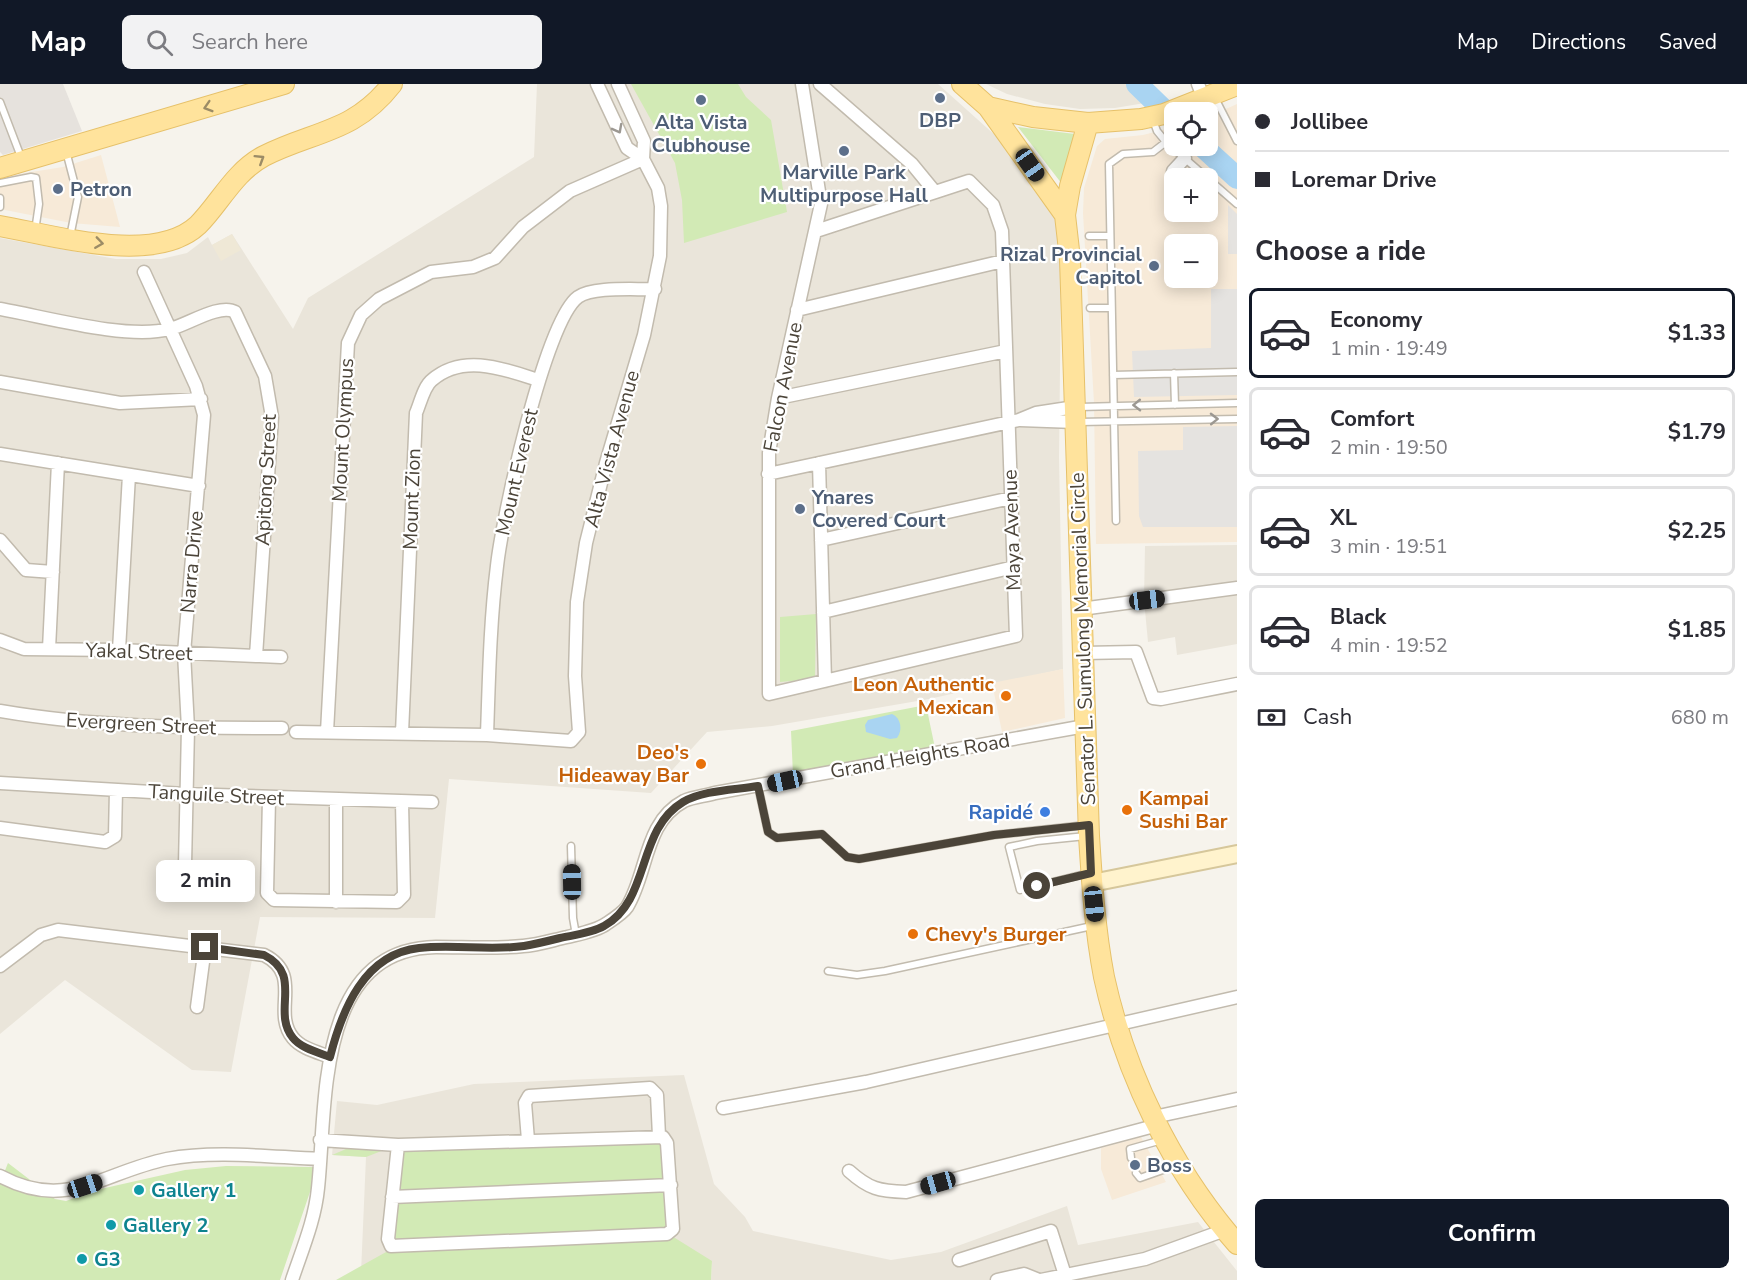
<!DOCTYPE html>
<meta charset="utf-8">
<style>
:root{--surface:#fff;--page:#f2f2f3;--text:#2b2b33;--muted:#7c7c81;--line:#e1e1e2;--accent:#111827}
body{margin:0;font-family:"Nunito Sans",sans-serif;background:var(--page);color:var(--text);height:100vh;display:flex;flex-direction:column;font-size:22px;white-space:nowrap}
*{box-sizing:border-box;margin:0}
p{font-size:20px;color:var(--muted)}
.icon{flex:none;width:33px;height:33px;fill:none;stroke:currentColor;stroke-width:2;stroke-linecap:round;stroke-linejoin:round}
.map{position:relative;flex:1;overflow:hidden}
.side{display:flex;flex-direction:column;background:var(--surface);width:510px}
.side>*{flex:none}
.hud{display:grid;align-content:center;height:132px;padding:0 18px;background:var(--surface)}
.buttons{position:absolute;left:1164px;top:18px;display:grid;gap:12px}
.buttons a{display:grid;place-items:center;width:54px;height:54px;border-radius:9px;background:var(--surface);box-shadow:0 3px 15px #0003;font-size:30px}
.end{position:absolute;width:27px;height:27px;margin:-14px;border:8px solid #4b4439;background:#fff;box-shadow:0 0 0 3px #fff}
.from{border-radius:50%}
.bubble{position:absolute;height:42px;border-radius:9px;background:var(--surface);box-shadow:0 3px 15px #0003;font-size:20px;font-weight:700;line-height:42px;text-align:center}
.car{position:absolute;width:18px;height:36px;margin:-18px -9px;border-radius:8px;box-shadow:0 0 4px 2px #0007;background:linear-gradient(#222 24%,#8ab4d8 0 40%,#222 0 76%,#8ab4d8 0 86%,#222 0)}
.hud b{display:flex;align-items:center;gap:21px;height:57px;font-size:22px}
.hud b+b{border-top:2px solid var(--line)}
.hud i{width:15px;height:15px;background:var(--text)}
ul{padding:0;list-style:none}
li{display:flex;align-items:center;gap:18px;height:90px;margin:0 12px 9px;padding:0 6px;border:3px solid var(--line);border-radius:9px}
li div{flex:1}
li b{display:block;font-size:22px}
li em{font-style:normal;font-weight:700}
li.current{border-color:var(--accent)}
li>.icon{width:54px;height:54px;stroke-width:1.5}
h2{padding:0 18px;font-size:27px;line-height:72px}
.pay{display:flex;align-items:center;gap:15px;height:66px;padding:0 18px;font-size:22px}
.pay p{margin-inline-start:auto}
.cta{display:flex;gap:12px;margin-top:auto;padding:12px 18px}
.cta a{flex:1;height:69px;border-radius:9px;background:var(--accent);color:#fff;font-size:24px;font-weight:700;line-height:69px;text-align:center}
header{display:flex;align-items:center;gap:36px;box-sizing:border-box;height:84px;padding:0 30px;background:var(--accent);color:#fff}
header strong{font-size:28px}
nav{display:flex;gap:33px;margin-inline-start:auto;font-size:21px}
.search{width:420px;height:54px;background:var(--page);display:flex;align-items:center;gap:15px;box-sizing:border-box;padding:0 21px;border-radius:9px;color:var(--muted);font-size:22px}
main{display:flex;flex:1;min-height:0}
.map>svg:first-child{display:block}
.residential{fill:#eae5da}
.commercial{fill:#f7ead8;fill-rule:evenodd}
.industrial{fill:#e6e2dd}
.education{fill:#efe8d6}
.green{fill:#d2eab5}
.parking{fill:#e5e3e0}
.water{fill:#a9d4f2}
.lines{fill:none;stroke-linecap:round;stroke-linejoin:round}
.river{stroke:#a9d4f2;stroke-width:22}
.lane-casing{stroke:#c2bbae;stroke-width:9}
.street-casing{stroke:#c2bbae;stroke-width:15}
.secondary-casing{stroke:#d6c79b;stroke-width:20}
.primary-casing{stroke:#e6c16a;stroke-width:22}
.lane{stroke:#fff;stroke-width:6}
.street{stroke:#fff;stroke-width:12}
.secondary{stroke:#fff3cd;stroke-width:16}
.primary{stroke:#ffe39c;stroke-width:20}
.oneway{stroke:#9c8c66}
.oneway2{stroke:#9c9892}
.route{stroke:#4b4439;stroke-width:8}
.service-dot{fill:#5c6f8a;stroke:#fff;stroke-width:2}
.food-dot{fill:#e8710a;stroke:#fff;stroke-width:2}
.shop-dot{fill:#3f7fe0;stroke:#fff;stroke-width:2}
.culture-dot{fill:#0f9aa8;stroke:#fff;stroke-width:2}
.labels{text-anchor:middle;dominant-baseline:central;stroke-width:4.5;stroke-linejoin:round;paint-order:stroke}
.service-label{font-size:20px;font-weight:bold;fill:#4e5e75;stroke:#fff}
.street-label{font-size:20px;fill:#4b4439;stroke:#fff}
.food-label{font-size:20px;font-weight:bold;fill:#c56008;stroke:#fff;text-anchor:end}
.shop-label{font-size:20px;font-weight:bold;fill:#366cbe;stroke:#fff;text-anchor:end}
.culture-label{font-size:20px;font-weight:bold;fill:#0d838f;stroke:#fff;text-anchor:start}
</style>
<header>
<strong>Map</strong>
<div class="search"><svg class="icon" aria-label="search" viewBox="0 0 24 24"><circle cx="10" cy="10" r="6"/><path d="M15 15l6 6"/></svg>Search here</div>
<nav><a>Map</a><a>Directions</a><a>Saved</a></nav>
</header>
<main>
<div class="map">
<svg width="1237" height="1196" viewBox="0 0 1237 1196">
<rect width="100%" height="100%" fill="#f6f3ec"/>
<path class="residential" d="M537,0H938L996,52L1057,137L1061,197L1059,373L1063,585L929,615L772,642L707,648L651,709L449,695L435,834L260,833L231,988L192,986L65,896L0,950V154L116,175H161L187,169L208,153L212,161L232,150L293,245L308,214L534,73Z
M986,0H1133L1151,18L1115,24L1080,25L1045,20L1007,10Z
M1237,461V560L1177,571L1175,553L1148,558L1144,516L1145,462Z
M684,991L714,1100L745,1133L753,1147L891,1176L941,1168L1067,1122L1078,1161L1198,1138L1237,1187V1196H711L712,1178L361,1189L366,1073L332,1071L337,1017L377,1021L474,1000Z"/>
<path class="commercial" d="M1237,20V86L1208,57V33Z
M1174,43V62H1196L1237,100V458L1096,460L1094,319L1083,129L1084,104L1097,62L1105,55L1143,51ZM1174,94H1208V128H1174ZM1174,160H1208V194H1174Z
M101,71L120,143L71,139L0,125V93L63,83Z
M1063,585L1065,634L1002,648L992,599Z
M1141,1053L1166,1098L1112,1116L1101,1085V1064Z"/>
<path class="industrial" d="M0,0H63L82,47L3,71L0,68Z"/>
<path class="education" d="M232,150L241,166L221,177L212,161Z"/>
<path class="green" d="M631,0H738L746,13L771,36L787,128L684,159L682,116L675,79Z
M1018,43L1075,50L1062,100Z
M816,530L815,595L780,598V533Z
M926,621L935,664L793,691L791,647Z
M360,1059H667V1149L712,1177L711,1196H336L395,1163L392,1113L397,1061L366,1073L332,1071Z
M8,1079L55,1115L66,1117L96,1106L185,1086L226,1082L313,1083L311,1105L280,1196H0V1099Z"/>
<path class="parking" d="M1228,121L1237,130V170H1228Z
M1211,205H1237V311L1134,313L1132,267L1211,264Z
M1237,342V443H1143L1139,432L1138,367L1183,366V343Z"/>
<path class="water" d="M892,630C901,634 903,646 897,654L890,655L866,648L865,641L868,636Z"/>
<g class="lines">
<path class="river" d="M1137,0L1174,36
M1202,62L1237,94"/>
<defs>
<path id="lane" d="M1214,12L1237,57
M0,18L21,73
M1153,36L1157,47L1166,58L1237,120
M66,67L78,113L70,153
M0,99L31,93L36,94L39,120L35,147
M0,114V123
M1089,152H1110
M1090,224H1111
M1174,289L1175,321
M1113,291L1237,288
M1079,323L1237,319
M1079,338L1237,335
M1116,437L1109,80L1123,70L1153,68L1166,58
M758,702L768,748L777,754L822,750L847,773L859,775L994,751L1087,741
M1086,752L1037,757L1009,763L1020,806L1089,789
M571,762L573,834L576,851
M828,887L857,891L885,887L1092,842
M1131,1074L1130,1065L1162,1056
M1136,1089L1140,1094L1177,1081"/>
<path id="street" d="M618,0L644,57L643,75
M802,0L821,120L778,314L769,369V610L1016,552L1002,147L993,121L969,97L816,147
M820,0L912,80L935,108
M1198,0L1204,15
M1173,105V87L1185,74
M144,188L196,302L204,331L184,569L188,644L185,781
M0,225C46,233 126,256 170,245C187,241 220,219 235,228L265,292L272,333L256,572
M797,226L1003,177
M0,298L120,319L201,315
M778,314L1006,267
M1020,336L1075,338
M0,370L199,402
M819,379L825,597
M768,390L1019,336L1036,329L1075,323
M0,456L26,486L53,488
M821,456L1011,414
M1081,525L1237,504
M823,528L1014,483
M0,556L24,565L119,566L281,573
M49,565L58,379
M119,566L129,391
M1083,569L1136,568L1153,614L1161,615L1237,600
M0,627C93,643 188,644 282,644
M296,648L487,651L571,657L579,648L575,592L577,518L586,459L606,379L644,251L660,172L661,122L658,104L643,75L627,64L597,0
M327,648L348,259L361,231L379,215L431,188L473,183L495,174L523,143L570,107L643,75
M402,649L416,329C420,320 424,302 432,296C463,269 504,285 538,296
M487,651C489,594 490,538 497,482C502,435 545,237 578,213C593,202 637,206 655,205
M0,699L185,710L432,718
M269,714L267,809L274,816L397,818L404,811L402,719
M0,744L105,758L115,752L116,706
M336,818V716
M0,882L41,851L58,846L264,871C304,891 271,927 293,954C301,964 317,968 330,973
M197,923L205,863
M723,1024L866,998L1237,913
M1154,1033L1237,1015
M320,1056L398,1061L663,1053L667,1059L673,1145L667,1150L391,1162L388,1155L398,1061
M528,1056L525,1019L529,1012L650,1004L657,1011L659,1052
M849,1087C869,1105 879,1107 906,1108L1158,1041
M0,1092C67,1128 103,1088 167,1075C215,1066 270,1073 319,1075
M392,1113L671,1101
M959,1176L1051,1147L1065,1191
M292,1196C302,1166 315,1136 318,1104C327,1021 315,865 436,863C465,863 495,865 523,862C538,861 553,856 567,853C579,850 596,847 606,840C612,836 623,829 627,823C648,789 644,738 684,717C693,713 705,712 715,709L1085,642
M997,1196L1024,1190L1039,1196
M1041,1196L1145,1175L1225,1146"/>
<path id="secondary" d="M1092,799L1237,770"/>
<path id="primary" d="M962,0L988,23L1033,33L1088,39L1141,35L1164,30L1237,1
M988,23L1065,131
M1088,39L1070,102L1065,131L1070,175L1089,752C1092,799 1095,846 1104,893C1125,989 1172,1086 1237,1160
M0,84L284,0
M0,142C53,151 154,182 198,141C220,119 234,88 264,72C313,47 354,49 392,0"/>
</defs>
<use href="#lane" class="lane-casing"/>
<use href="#street" class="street-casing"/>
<use href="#secondary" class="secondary-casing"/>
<use href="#primary" class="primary-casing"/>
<use href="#lane" class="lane"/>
<use href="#street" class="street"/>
<use href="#secondary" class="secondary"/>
<use href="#primary" class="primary"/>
</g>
<defs><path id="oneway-chevron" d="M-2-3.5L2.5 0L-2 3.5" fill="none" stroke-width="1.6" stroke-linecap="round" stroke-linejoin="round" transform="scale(1.5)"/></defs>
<g class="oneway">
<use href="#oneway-chevron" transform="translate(208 23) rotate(163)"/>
<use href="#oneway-chevron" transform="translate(260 75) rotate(-32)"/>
<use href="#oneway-chevron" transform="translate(99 159) rotate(8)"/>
</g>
<g class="oneway2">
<use href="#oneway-chevron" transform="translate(618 45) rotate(62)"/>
<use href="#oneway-chevron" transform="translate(1137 321) rotate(179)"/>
<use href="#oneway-chevron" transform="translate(1214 335) rotate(-1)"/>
</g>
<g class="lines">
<path class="route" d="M205,863L264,871C304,891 271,927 293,954C301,964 317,968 330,973C342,926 364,870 419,864C454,860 490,867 524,862C536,860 548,857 560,854C574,851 592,849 604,842C651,816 636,746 683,718C703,706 735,706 758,702L768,748L777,754L822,750L847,773L859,775L994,751L1089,741L1091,789L1037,802"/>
</g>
<g class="service-dot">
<circle cx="940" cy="14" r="6"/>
<circle cx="701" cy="16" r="6"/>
<circle cx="844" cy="67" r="6"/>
<circle cx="58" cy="105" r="6"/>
<circle cx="1154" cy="182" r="6"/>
<circle cx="800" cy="425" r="6"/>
<circle cx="1135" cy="1081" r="6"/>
</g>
<g class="food-dot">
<circle cx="1006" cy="612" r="6"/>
<circle cx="701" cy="680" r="6"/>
<circle cx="1127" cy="726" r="6"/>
<circle cx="913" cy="850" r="6"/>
</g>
<circle class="shop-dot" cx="1045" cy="728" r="6"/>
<g class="culture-dot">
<circle cx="139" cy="1106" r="6"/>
<circle cx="111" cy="1141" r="6"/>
<circle cx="82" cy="1175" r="6"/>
</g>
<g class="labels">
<g class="service-label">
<text x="940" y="36">DBP</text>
<text x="701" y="38">Alta Vista<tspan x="701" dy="23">Clubhouse</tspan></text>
<text x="844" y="88">Marville Park<tspan x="844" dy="23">Multipurpose Hall</tspan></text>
<text x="70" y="105" text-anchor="start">Petron</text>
<text x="1142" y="170" text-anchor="end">Rizal Provincial<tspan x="1142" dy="23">Capitol</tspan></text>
<text x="812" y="413" text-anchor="start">Ynares<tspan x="812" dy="23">Covered Court</tspan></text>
<text x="1147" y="1081" text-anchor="start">Boss</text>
</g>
<g class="street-label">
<text transform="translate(783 303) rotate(-79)">Falcon Avenue</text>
<text transform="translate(343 346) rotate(-87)">Mount Olympus</text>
<text transform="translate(612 365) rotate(-75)">Alta Vista Avenue</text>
<text transform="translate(517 388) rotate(-77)">Mount Everest</text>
<text transform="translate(266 396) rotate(-87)">Apitong Street</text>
<text transform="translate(412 415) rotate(-88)">Mount Zion</text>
<text transform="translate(1012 446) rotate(-92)">Maya Avenue</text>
<text transform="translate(192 478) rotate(-85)">Narra Drive</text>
<text transform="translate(1083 555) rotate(-92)">Senator L. Sumulong Memorial Circle</text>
<text transform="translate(139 568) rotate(2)">Yakal Street</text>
<text transform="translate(141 640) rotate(3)">Evergreen Street</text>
<text transform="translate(920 672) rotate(-10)">Grand Heights Road</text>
<text transform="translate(216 711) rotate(3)">Tanguile Street</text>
</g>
<g class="food-label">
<text x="994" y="600">Leon Authentic<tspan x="994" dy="23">Mexican</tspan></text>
<text x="689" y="668">Deo's<tspan x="689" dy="23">Hideaway Bar</tspan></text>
<text x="1139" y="714" text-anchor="start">Kampai<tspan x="1139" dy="23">Sushi Bar</tspan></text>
<text x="925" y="850" text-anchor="start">Chevy's Burger</text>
</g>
<g class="shop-label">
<text x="1033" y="728">Rapidé</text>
</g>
<g class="culture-label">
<text x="151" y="1106">Gallery 1</text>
<text x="123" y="1141">Gallery 2</text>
<text x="94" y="1175">G3</text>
</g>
</g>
</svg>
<div class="buttons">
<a><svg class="icon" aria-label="locate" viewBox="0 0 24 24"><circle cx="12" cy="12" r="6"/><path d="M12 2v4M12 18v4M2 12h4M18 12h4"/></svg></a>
<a>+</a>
<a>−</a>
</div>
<i class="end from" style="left:1037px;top:802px"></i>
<i class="end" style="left:205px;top:863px"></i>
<div class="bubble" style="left:156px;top:776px;width:99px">2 min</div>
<i class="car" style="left:1030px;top:81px;rotate:145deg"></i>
<i class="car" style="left:1147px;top:516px;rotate:83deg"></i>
<i class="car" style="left:785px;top:697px;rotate:258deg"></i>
<i class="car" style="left:572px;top:798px;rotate:359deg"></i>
<i class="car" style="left:1094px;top:820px;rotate:174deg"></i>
<i class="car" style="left:938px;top:1099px;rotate:254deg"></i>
<i class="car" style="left:85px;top:1102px;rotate:72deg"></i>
</div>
<section class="side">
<div class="hud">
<b><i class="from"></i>Jollibee</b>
<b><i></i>Loremar Drive</b>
</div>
<h2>Choose a ride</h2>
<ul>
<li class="current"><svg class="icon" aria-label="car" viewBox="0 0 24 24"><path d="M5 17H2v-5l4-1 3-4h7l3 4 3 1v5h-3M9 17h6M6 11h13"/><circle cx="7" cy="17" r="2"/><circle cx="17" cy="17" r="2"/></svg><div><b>Economy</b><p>1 min · 19:49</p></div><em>$1.33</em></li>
<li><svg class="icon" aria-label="car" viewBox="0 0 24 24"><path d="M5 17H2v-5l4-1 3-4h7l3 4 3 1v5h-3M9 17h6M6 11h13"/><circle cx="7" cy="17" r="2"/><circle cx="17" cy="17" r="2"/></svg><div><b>Comfort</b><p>2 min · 19:50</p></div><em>$1.79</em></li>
<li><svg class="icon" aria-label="car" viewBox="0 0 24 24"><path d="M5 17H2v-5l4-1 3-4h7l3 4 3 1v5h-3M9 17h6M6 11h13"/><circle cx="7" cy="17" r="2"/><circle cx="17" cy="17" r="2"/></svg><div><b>XL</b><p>3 min · 19:51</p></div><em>$2.25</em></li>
<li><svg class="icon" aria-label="car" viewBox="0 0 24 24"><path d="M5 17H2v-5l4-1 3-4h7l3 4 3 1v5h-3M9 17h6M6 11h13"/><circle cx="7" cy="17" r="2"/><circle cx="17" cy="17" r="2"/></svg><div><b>Black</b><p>4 min · 19:52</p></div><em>$1.85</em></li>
</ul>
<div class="pay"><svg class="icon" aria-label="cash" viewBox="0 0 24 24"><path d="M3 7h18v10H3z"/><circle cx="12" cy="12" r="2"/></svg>Cash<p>680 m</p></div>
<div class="cta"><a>Confirm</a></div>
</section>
</main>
